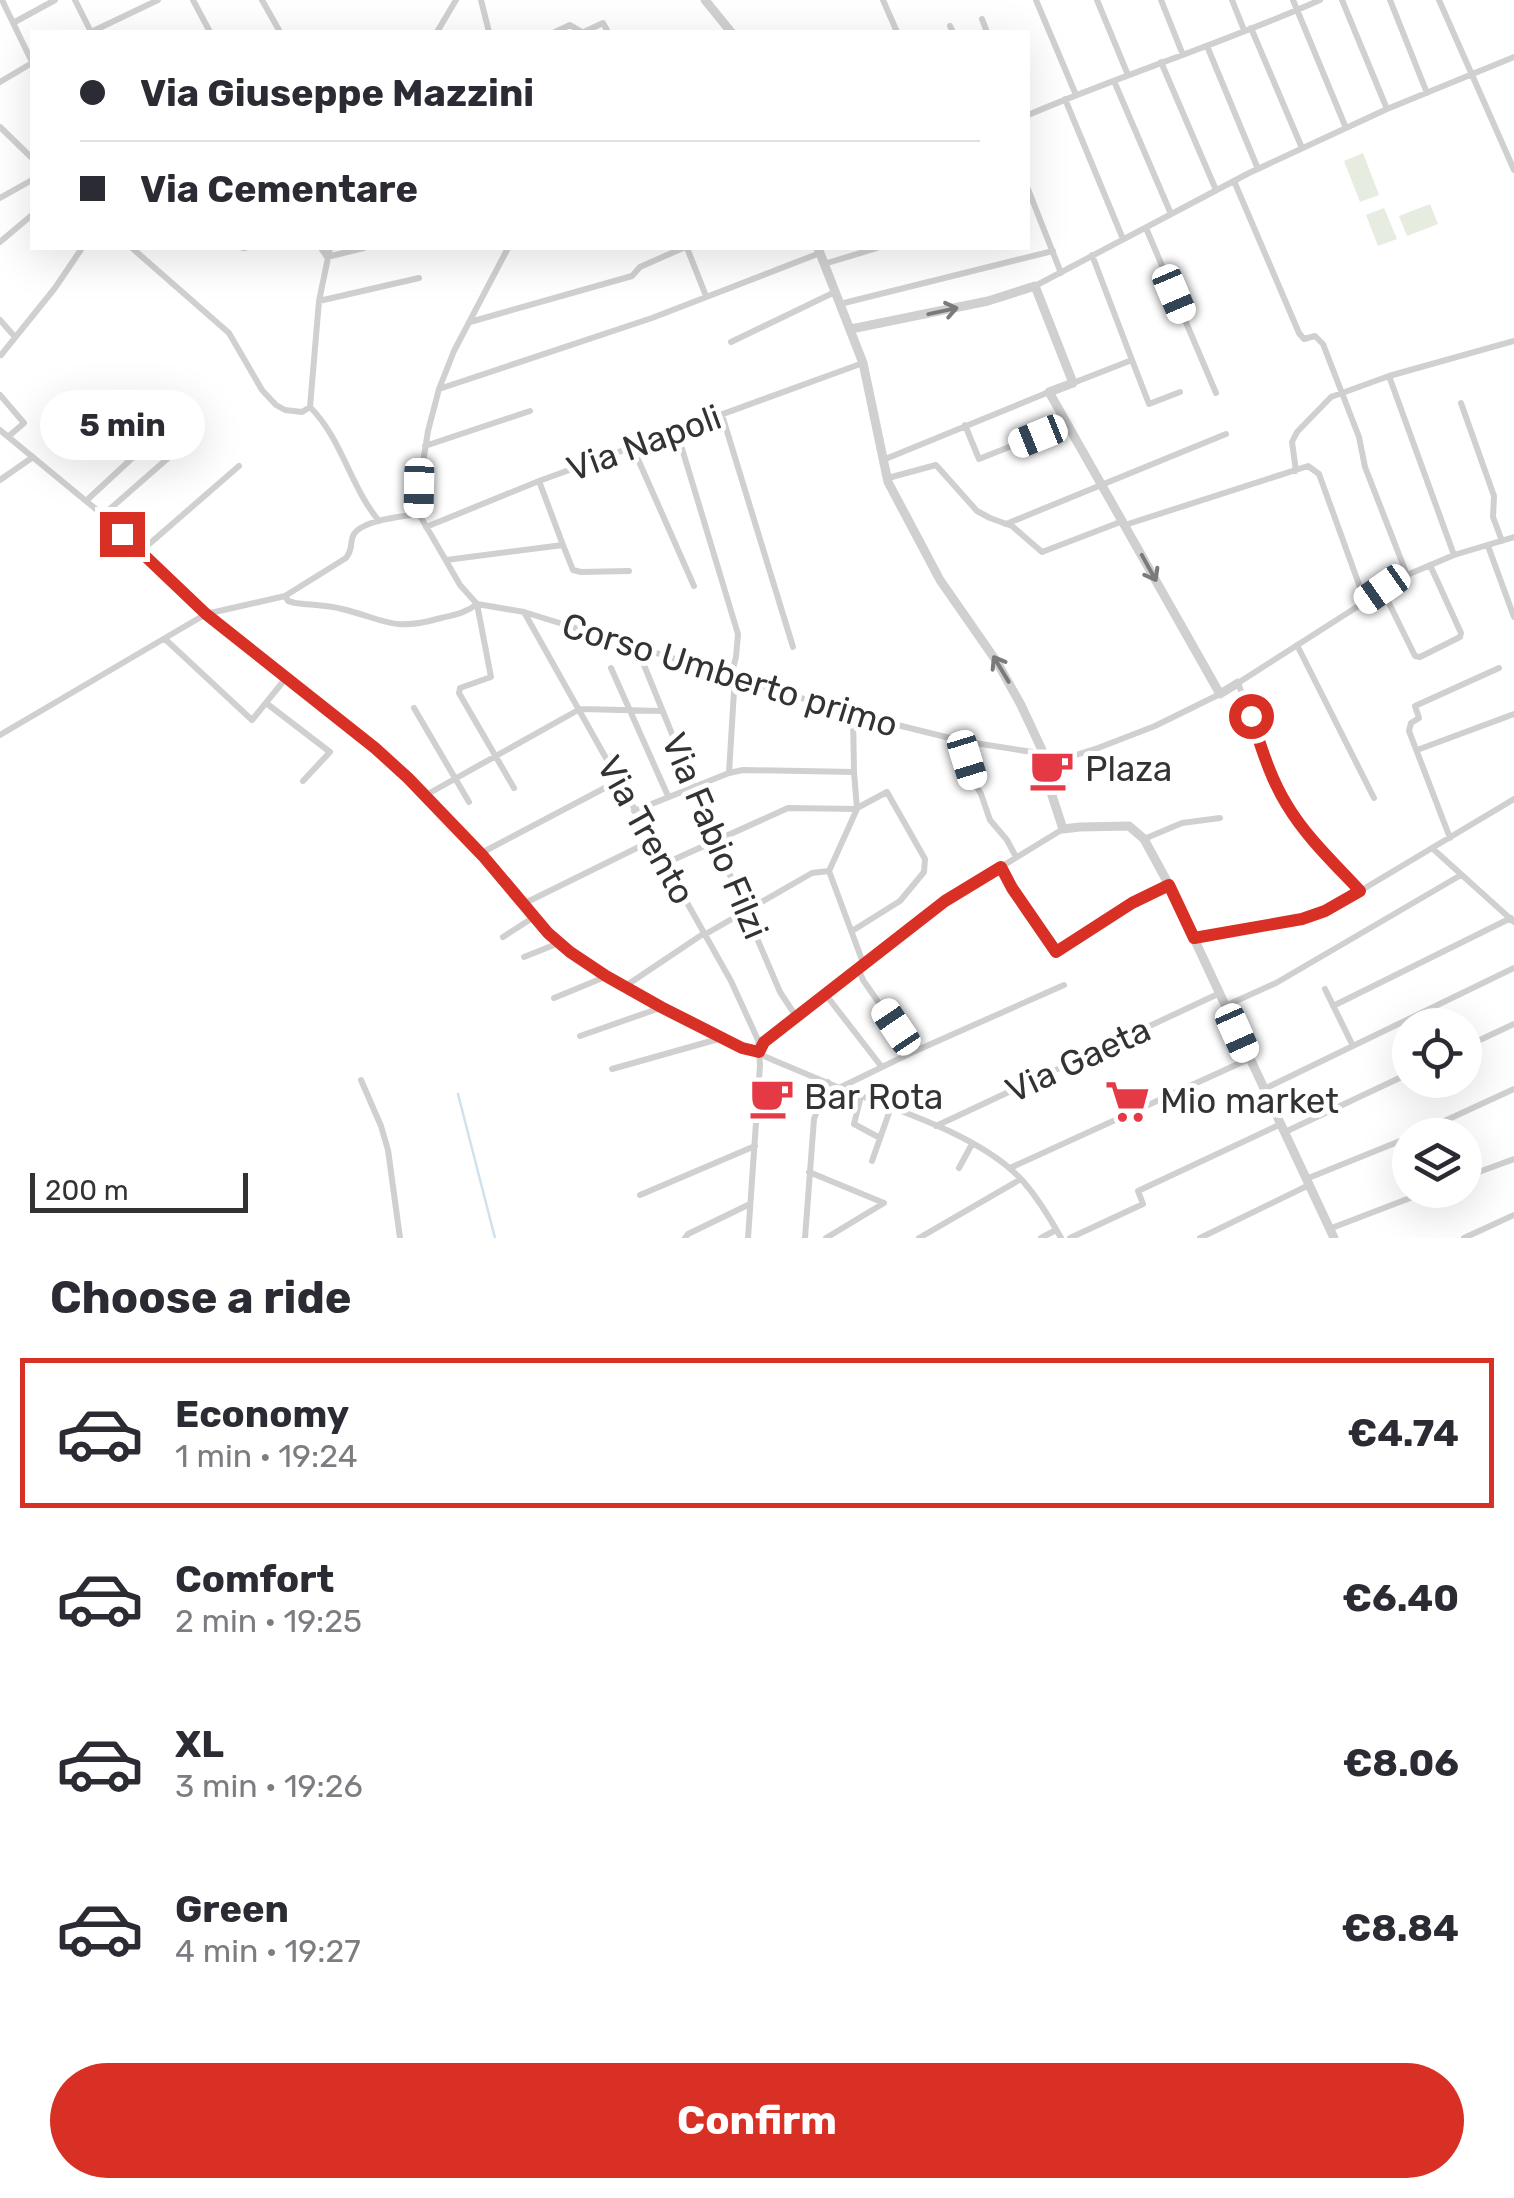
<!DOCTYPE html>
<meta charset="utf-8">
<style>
:root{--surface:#fff;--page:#f2f2f3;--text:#2b2b33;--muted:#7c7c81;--line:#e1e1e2;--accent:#d93025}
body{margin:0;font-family:Rubik,sans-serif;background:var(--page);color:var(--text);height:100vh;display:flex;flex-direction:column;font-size:38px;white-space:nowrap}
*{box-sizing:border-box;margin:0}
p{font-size:32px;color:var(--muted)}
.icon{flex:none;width:55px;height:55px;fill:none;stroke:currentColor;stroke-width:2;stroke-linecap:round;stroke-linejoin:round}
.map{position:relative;height:1238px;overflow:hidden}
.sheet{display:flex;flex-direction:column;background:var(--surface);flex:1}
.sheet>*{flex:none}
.banner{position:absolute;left:30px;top:30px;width:1000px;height:220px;border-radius:0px;box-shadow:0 10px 40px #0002;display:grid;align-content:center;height:220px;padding:0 50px;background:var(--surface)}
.tools{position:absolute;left:1392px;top:1008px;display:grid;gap:20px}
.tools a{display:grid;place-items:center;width:90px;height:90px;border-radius:50%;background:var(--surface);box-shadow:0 10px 40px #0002;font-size:50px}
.scale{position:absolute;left:30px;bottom:25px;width:218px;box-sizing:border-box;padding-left:10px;border:5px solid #333;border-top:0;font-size:28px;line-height:35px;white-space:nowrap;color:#333;-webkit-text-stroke:8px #fff;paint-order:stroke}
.end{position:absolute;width:45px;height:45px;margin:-22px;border:12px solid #d93025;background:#fff;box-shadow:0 0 0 5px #fff}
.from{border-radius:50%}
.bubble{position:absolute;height:70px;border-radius:35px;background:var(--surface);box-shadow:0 10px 40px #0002;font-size:32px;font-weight:700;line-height:70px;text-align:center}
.car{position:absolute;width:30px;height:60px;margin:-30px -15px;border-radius:12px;box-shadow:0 0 8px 2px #0007;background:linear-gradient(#fff 24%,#345 0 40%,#fff 0 76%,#345 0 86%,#fff 0)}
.banner b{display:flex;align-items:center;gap:35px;height:95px;font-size:38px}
.banner b+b{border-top:2px solid var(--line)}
.banner i{width:25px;height:25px;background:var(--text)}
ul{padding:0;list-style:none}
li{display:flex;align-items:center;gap:30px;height:150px;margin:0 20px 15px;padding:0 30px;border:5px solid transparent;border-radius:0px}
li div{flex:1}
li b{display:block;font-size:38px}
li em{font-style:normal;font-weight:700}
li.current{border-color:var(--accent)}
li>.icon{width:90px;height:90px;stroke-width:1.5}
h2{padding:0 50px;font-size:45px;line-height:120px}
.button{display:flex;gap:20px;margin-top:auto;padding:20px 50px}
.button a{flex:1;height:115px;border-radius:60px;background:var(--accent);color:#fff;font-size:40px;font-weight:700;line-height:115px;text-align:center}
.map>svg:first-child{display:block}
.green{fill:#e6ecdf}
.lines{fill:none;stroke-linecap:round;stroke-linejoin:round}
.stream{stroke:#cfe2ee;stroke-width:2.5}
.minor{stroke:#d0d0d0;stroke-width:6}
.tertiary{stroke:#d0d0d0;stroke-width:9}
.oneway{stroke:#7a7a7a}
.route{stroke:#d93025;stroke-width:12}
.labels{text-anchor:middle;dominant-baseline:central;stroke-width:10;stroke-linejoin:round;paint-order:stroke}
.street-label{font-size:35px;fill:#333;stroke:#fff}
.poi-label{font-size:35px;fill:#333;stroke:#fff;text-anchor:start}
</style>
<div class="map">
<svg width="1514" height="1238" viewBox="0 0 1514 1238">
<rect width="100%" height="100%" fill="#fff"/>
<path class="green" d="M1363,153L1379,195L1360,202L1344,161Z
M1430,204L1438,224L1407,236L1399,216Z
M1384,208L1397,239L1378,246L1366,215Z"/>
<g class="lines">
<path class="stream" d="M458,1094L495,1238"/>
<path class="minor" d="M2,0L32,62
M75,0L91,32
M193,0L210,32
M262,0L280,32
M481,0L489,32
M883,0L897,32
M1036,0L1076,95
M1097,0L1128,75
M1161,0L1183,55
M1232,0L1244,30
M1293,0L1346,128
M1342,0L1387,109
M1390,0L1427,93
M1439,0L1514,170
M982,19L987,32
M13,23L55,0
M950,26L953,32
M1251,28L1302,148
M91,32L158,0
M437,32L456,0
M555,32L570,25L582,32
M584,32L603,23L608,32
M1207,46L1258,169
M1161,62L1216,190
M1114,81L1171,214
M0,82L32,63
M1065,99L1123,239
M1028,115C1124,74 1224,43 1320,0
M0,127L32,158
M1234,181L1299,333L1304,339L1315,336L1323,344L1359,437L1365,467L1407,575
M1028,189L1061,273
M0,198L32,180
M1146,228L1216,393
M0,242L32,215
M132,248L229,333L262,390L276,405L285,410L302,412L310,407C342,439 350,486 379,521
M243,248H245
M321,248L327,257L364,248
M687,248L706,296
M824,264L877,248
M1035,286L1249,173L1387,109L1514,57
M319,301L419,278
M840,304L1053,251
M0,320L15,337
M470,322L632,276L640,267L683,248
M731,342L835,292
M1,355L55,288L82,248
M1132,360L1149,404L1180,392
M1389,376L1454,555
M1073,383L1132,360L1092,255
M439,389L652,318L820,253
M0,395L24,423L9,436
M1461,403L1494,496L1493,517L1502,541
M310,407L319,301L330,248
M722,415L793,647
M965,425L979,459L1067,424
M0,430L103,515L206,614L375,748L408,778L483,856L548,933L570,952L624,987L742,1048C757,1052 770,1059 785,1065C804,1073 823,1081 842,1089C898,1110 981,1136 1022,1180C1037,1197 1050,1218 1061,1238
M677,432L738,634L736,657L731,676
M425,446L530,411
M633,448L694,586
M883,460L1049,392
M1296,471L1292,442L1297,432L1331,397L1389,376L1514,341
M888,478L936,465L977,511L990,518L1012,526L1042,552L1123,521
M0,480L33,457
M87,500L184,410
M103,515L199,431
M1006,524L1226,434
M1125,525L1308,466L1319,474L1365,601
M426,527L539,481L863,363
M1514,537L1454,555L1407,575L1238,683C1254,724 1264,770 1288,807C1307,838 1335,864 1360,891L1514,799
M563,545L573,570L581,572L629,571
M1488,546L1514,617
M140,552L239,466
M446,560L563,545L539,481
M1382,589L1415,656L1420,657L1460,637L1461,633L1430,565
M285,596L288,601L295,603C310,605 327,605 342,609C387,620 392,632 441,618C454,615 466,613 477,604
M477,604L524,612L853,714L962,741L1032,752L1042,757
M477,604L460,585L419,514V488L428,431L439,389L454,351L508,248
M477,604L491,677L460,688L459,693L514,788
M524,612L731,981L758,1040L760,1065L748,1238
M165,639L252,720L286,678
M1297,645L1374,798
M648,651L644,665L715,840L780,992L797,1018
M611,668L668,796
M266,703L330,752L303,781
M414,708L469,802
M0,735L206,614L285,596L346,558C354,548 349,542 354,534C363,520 403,516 419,514
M962,742L973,780L981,794L990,820L1007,840L1016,857
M1417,750L1514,714
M1044,765L1098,748L1155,726L1220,694
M729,773L734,691L736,678
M426,795L580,709L662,711
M634,811L729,773L743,770L854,772L853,714
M1450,838L1409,731L1411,723L1419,718L1415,706L1499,668
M1144,839L1182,823L1220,818
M1432,848L1514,922
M483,856L487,850L618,781
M664,864L788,808L857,809
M1001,867L1012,888L1056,952L1132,903L1169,885
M523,904L651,841
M852,931L900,901L924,872L925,859L887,792L857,808
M704,935L812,873L829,871
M503,937L534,917
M524,957L559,943
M624,987L703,934
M1325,989L1353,1046
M826,995L881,1066
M554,998L605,977
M1225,1006L1276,983L1461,875
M1333,1006L1511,918
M580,1036L660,1008
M1465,1047L1514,1024
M760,1051L764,1042L945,901L1063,829
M913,1052L1064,985
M612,1069L722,1038
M361,1080L381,1126L388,1150L400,1238
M841,1087L913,1052L863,980L860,973L862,960L829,871L857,809L854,772
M1264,1089L1514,968
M861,1096L854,1124L880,1138
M936,1126L1220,993
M1285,1132L1410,1073
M1414,1135L1514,1089
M872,1161L891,1107
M959,1168L972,1144
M1010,1168L1249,1059
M809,1172L884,1203L826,1238
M1465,1177L1514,1159
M1306,1179L1410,1137
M640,1195L755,1146
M1329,1229L1431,1190
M685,1238L688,1234L750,1204
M805,1238L814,1119L828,1082
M919,1238L1021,1179
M1041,1238L1056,1230
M1070,1238L1143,1204L1138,1191L1281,1124
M1200,1238L1309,1185
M1464,1238L1514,1215"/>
<path class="tertiary" d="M705,0L731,32
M818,248L863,363L888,482L940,580L997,662L1021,705L1042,750L1045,774L1063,829L1080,827L1129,826L1144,839L1169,885L1334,1238
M851,329L988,301L1035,286L1073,383L1049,392L1220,694L1238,683
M1194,938L1302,919L1325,911L1360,891"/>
</g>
<defs><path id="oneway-shaft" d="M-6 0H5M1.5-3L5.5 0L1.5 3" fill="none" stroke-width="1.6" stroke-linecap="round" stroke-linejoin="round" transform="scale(2.5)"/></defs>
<g class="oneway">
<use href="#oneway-shaft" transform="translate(943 311) rotate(-12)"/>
<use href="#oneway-shaft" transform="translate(1149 568) rotate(61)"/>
<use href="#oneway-shaft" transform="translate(1001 669) rotate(-121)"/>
</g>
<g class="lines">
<path class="route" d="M122,534L206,614L375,748L408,778L483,856L548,933L570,952L606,976L661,1007L742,1048L759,1052L764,1042L945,901L1001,867L1012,888L1056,952L1132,903L1169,885L1194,938L1302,919L1325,911L1360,891C1335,864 1306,837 1287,805C1270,778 1261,746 1251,716"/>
</g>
<defs>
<symbol id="cafe-bare" viewBox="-9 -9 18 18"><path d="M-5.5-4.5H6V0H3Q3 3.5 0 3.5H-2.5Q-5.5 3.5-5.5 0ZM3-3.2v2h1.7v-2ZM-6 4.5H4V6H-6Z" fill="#e63946" stroke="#fff" stroke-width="2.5" paint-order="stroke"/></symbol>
<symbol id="supermarket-bare" viewBox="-9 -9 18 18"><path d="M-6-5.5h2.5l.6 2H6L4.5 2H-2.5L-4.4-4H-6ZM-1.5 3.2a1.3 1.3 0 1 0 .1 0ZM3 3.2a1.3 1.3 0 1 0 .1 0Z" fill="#e63946" stroke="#fff" stroke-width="2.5" paint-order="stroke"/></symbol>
</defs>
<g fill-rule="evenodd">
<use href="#cafe-bare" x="1020" y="738" width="63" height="63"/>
<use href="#cafe-bare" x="740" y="1066" width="63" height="63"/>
<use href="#supermarket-bare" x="1096" y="1070" width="63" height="63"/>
</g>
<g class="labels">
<g class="street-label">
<text transform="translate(644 443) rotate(-20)">Via Napoli</text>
<text transform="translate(730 675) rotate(17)">Corso Umberto primo</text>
<text transform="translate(646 830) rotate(61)">Via Trento</text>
<text transform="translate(715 836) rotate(67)">Via Fabio Filzi</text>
<text transform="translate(1078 1060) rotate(-25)">Via Gaeta</text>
</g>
<g class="poi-label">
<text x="1085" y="769">Plaza</text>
<text x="804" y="1097">Bar Rota</text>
<text x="1160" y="1101">Mio market</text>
</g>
</g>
</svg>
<div class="tools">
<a><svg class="icon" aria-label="locate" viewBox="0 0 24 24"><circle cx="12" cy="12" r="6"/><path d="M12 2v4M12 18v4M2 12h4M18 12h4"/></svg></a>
<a><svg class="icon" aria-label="layers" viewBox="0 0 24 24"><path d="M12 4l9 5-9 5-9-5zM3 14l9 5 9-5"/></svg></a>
</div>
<div class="scale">200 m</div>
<i class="end from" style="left:1251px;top:716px"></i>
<i class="end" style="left:122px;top:534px"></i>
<div class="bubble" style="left:40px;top:390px;width:165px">5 min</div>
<i class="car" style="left:1174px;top:294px;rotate:157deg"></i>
<i class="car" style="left:1038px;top:436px;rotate:248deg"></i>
<i class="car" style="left:419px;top:488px;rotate:181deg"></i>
<i class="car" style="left:1382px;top:589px;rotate:235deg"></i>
<i class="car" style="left:967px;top:760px;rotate:163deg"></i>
<i class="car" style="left:896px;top:1027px;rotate:326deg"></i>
<i class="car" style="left:1237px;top:1033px;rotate:156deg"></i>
<div class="banner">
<b><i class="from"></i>Via Giuseppe Mazzini</b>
<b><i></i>Via Cementare</b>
</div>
</div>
<section class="sheet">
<h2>Choose a ride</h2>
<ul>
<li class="current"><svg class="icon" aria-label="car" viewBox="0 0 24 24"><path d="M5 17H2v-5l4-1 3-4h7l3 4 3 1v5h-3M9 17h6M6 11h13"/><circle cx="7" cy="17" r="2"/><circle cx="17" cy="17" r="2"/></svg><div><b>Economy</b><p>1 min · 19:24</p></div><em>€4.74</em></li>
<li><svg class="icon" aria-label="car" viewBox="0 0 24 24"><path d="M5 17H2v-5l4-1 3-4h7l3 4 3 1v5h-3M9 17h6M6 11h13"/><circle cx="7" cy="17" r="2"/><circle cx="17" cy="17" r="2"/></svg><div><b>Comfort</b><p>2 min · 19:25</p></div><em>€6.40</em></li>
<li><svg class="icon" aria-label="car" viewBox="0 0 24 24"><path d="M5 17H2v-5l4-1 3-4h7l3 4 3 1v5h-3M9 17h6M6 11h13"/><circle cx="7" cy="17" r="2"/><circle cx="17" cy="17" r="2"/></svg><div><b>XL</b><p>3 min · 19:26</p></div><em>€8.06</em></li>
<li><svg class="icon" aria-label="car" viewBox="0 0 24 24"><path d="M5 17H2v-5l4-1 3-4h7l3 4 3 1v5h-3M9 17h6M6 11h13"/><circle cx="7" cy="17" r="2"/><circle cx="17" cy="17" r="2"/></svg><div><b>Green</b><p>4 min · 19:27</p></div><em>€8.84</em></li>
</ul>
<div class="button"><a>Confirm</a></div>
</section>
